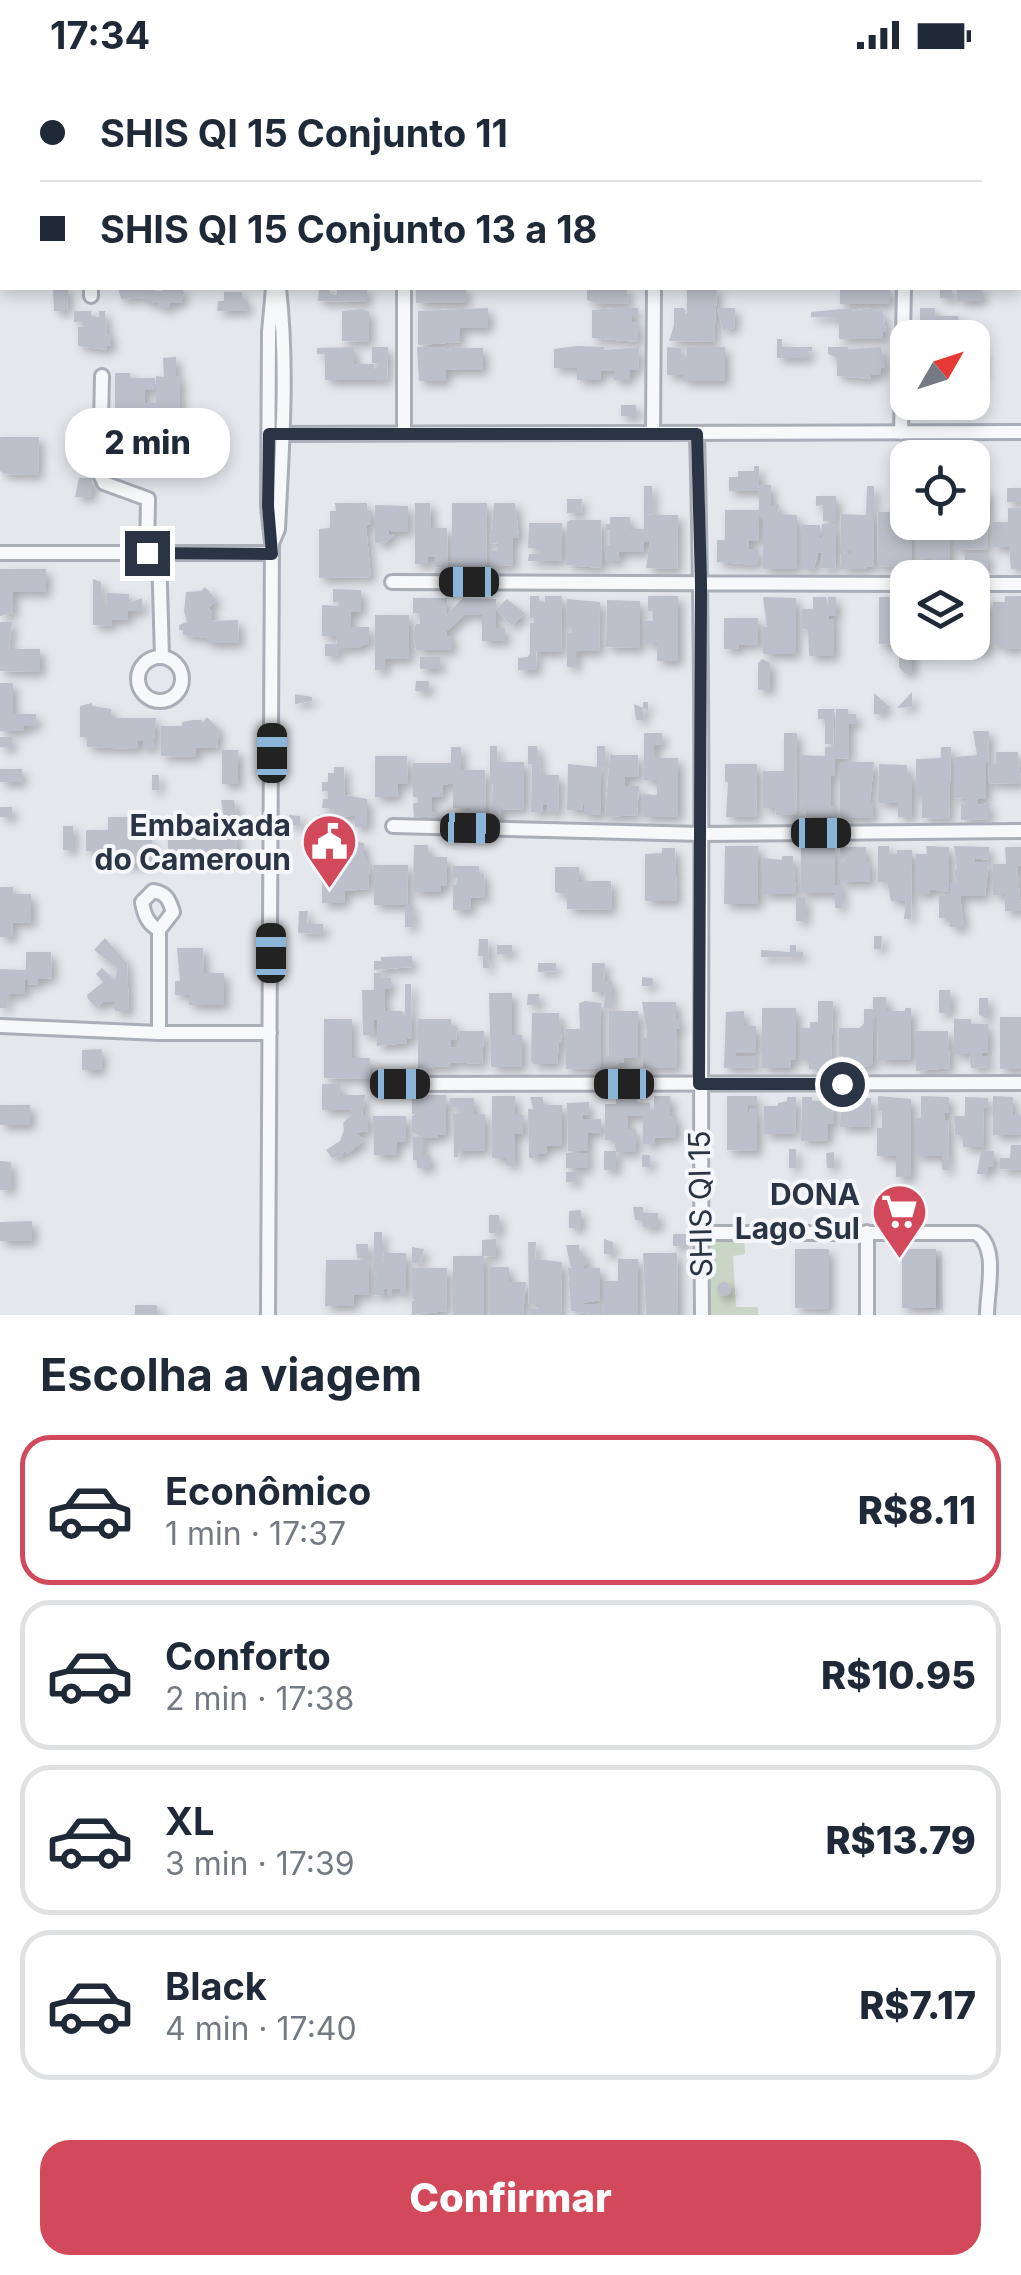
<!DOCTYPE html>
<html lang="pt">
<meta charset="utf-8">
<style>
:root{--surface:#fff;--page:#f2f2f3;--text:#1f2937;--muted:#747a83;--line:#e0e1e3;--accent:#d1495b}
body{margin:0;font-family:Inter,sans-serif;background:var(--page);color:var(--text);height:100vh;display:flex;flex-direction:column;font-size:38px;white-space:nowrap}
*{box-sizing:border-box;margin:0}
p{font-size:32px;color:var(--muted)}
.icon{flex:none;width:55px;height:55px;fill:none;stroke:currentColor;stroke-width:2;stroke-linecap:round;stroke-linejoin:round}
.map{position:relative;height:1245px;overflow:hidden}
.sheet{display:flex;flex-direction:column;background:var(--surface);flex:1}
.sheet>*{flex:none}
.hud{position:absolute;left:0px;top:0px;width:1022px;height:220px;box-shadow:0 5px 15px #0003;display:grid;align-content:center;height:220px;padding:0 40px;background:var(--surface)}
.needle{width:65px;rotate:51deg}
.fabs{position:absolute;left:890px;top:250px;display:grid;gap:20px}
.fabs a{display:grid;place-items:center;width:100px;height:100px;border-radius:20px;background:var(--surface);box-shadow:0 5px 15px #0003;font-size:50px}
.end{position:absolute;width:45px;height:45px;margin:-22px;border:12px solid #2b3445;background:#fff;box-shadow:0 0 0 5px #fff}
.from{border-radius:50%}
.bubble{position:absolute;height:70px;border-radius:30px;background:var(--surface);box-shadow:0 5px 15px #0003;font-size:32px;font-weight:800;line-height:70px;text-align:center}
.car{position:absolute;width:30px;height:60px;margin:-30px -15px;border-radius:12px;box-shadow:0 0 8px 2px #0007;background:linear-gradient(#222 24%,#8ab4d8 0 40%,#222 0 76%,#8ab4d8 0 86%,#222 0)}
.hud b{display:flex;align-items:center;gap:35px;height:95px;font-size:38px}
.hud b+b{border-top:2px solid var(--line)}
.hud i{width:25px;height:25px;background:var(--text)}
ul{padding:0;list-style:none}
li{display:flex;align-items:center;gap:30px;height:150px;margin:0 20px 15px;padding:0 20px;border:5px solid var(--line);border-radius:30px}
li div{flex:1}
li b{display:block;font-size:38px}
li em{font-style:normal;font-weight:800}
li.current{border-color:var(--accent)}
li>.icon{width:90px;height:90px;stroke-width:1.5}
h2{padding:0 40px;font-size:45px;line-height:120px}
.cta{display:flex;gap:20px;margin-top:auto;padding:20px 40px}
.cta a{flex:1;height:115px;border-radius:30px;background:var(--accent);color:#fff;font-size:40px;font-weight:800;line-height:115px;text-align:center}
.status{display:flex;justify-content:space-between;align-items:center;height:70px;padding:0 50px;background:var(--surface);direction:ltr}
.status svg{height:28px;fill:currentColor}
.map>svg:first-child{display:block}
.built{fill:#d2d6de}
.green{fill:#c9d6c5}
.building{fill:#bbc0ca;filter:url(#shadow)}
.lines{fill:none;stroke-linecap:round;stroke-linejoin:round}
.minor-casing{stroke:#a9aeb7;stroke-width:18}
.minor{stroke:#f7f8fa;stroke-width:12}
.route{stroke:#2b3445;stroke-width:12}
.labels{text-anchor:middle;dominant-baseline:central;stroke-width:8;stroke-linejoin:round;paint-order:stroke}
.poi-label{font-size:30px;font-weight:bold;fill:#2b3445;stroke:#f4f6f9;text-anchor:end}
.street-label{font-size:30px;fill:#2b3445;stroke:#f4f6f9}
</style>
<div class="status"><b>17:34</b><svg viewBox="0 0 49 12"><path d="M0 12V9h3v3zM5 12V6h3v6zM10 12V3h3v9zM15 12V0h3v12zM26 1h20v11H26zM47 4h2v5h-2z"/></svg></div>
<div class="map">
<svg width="1021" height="1245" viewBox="0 0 1021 1245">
<defs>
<filter id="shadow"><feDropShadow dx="5" dy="5" stdDeviation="5" flood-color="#0004"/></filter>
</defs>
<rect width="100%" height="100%" fill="#e4e7ec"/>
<path class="built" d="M908,1180L942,1181L943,1240L910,1237Z"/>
<path class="green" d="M707,1167L744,1168L745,1184L733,1186L736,1237H758V1245H710Z"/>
<path class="building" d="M53,218H68L67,241H54Z
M118,218H154L155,221H162V218H181L184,222L181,233H170V238H159L158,233H145V227L121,229Z
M319,218H330V224L337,225V218H367V232L318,231Z
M416,218H466V233H416Z
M587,218H626L629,233L600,234L587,230Z
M687,218H717L714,272L669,271L674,255V238H684L687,250Z
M840,218H890V234H840Z
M940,218H952L953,228H940Z
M957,218H982V231H957Z
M224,222H242V231H248V241H217L218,231H224Z
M488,238V258H460V272L418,275V241Z
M619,238H638V245H632V252H638V272L592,268V240Z
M717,238H735L734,258L723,260Z
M852,238V241L872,238V241H883L886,262H883V269H839V248L811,247V242Z
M920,238H935V246H958V268H920Z
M362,239L369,241V272L342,271V241Z
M74,241H91V246L99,247V241H105L107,264H111V276H107V280L78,276V257H87V252H74Z
M777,269H782V277H812V281H808V288H777Z
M577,276L604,277V280L639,277L638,300H630V310H614V301H601V310H577V298H554V279Z
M354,277V294H374V302H379V293H372V277H388L387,310H325V284H317V278Z
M417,277H442L448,281H452V278H483V300H446V311H419Z
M667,277L681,278V289L687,286V277H725V311H683V302L681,305H667Z
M828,277H848V279L881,277L885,298H881V305H871V309L837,306V288L828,284Z
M972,279H982V306H972Z
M176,287V306H180V370H187V380H150V371L126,369L125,346H115V303H130V308H155V320H145V333H156V306L164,307L163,288Z
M621,335H636L637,346H621Z
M0,367H39L38,405L4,404L0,401Z
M754,396H759V415H771V435H779L778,444L797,445V499H763V447H759V471H749V479H758V495L717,492V470H725V440H759V421H729V407H738V401H754Z
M79,408H92V427H75Z
M644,416H652V443L648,445H678L677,499L646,498L650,472H644V482H618L620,491H605V475H610V460L606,461V454H610V447H630V459H644Z
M867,416H874V497H868L867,490V499H840L841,484H851V481H840L841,444L866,445Z
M1007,418H1021V432H1007Z
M976,420H988L987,479L955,480V453L972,452Z
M816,426H836V451H823V435L816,436Z
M567,429H582L581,443H567Z
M896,432H908V452H912V495L877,497L878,442H890Z
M335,433H367V441H371V453L366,456L371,507L319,508V459L330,458V441H336Z
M415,433H430L431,458H447L448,498L435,497V487H428V494H415Z
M452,433H487L486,496L483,499L452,497Z
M494,433H515L519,468H513V495L490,496V481H498V473L490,474Z
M375,435L408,436V462H392L389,458V464H395L387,472L375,473Z
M1008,438H1021V499H1011L1009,477H993V452H1008Z
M570,450H601L602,498L567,495V452Z
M916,452H950V492L931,493V487L916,488Z
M529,453H562V491H528L529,484H539L538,478H528Z
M822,454H836V486L827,487H836L835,499L821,498L822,483H818L814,499H802V455H820V467H822Z
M965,483H988V499H965Z
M0,499H46V522H13V543L0,546Z
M93,509L101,512V537H107V523L129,524V533L142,528V541H128V550L112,549L111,556L93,555Z
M205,517L217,530L209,538L212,541V551L238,550L239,573H207V568L183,565V560H179V555L187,552L184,541L186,522L201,521Z
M333,519L361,520V542H351V557H369V573L356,578H338V586H325V574H337L336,566H322V535L339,536V532H333Z
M530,526H539V531L545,532V526H562L561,582H536L537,600H518V588L528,587L530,583V553H534V548H530Z
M648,526H678V591H657V573H645V551H653V541H648Z
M1005,526H1021V579H1002V575H993V532H1005Z
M763,527L796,528V584H763V557H767Z
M813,527H826L828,535V527H836V546H829V549H834V586H809L808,560L802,559V539H813Z
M879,527H908V572H912V603H904L899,597V580L903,575L879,574Z
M972,527L989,529L988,581H955V572H972V551H976L972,549Z
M413,528H447V544L463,528L496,529V558H505V571H482V545H464L447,561V566H452V580H416L413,561L416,554H420V543H413Z
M507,529L525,543L512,556L496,539Z
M567,529L600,532L599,581H576V597H567V563H572V557H567Z
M607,530L640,531V578L606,577Z
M375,545H409V589H385V600H375Z
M724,548H758V575L739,574V579H724Z
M0,552H12L9,579H40V602L0,601Z
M917,572H940V580H917Z
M420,587H440V599H420Z
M762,589L770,593V620H758V593Z
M416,611H429V621H415Z
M0,613H13V644H36V656H24V661H0Z
M912,622V637L897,638Z
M874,623L891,638H883V644H874Z
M295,624L312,627V631L295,634Z
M643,632H648V641L643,638V650H636L634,634L643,638Z
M92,633V636L111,639V648H156L153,679H143V671H138V679L87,677V667H80V636Z
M818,639H834L833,674H825V649H818Z
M836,639H848V644H856V654H849V688L835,689V706H831V736H835V747H806V741L802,742V685L825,686V677H835Z
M207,647L219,659L217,678H196V687L161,686V656H182V652L193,650H202V653Z
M973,661H989L988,693H978L986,694V729H978V735L989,733V749L961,750V734H966V729L954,728V687L977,685Z
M644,663H662V675H654V688H678V747H643V724L657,725V710H644Z
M784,663H797L796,745H776L775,738H763V701H784Z
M0,667H12V678L0,677Z
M490,676H497V692H524V739L501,740L499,750H490L493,714H490Z
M528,676H537L541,705H559L558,742H547V735H543V742H531L532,694H528Z
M597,676H605V697H601V745H584V730L582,740H567L568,694L597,697Z
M451,677H461V700H485L486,744H471V738H453V713L443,715V727H432V742L438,746V752H428V747H414L413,733H418V727H413V693H451Z
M941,677H951L949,749L922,748V725H916V689L941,688Z
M222,680H238V714H222Z
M996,682H1018L1021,714L988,713L989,694H996Z
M610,685H638L639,707H625V716H639L637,745L605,747Z
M375,686H407L408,714H398L397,727H375Z
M840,692H874L870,732H873V748H840Z
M725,694H757L756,747H726L728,712H725Z
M879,694L907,695L908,707H912V747H898V733H878Z
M334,697H344L345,725L367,729V757H355V745L333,749V757L318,754V745H331L334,738H322L323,729H328V721H322V712H328V703H334Z
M0,699H22V712H0Z
M152,705H159V720H152Z
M221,730H234L238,753H225Z
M0,737H12V747H0Z
M289,745L300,746V755H289Z
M108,747H152V761H142L143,770L152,769V794H108V781H86V760H108Z
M63,756H73V780H63Z
M168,756H179V761L202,757L236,759L237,782L225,786V789L187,786V789H175V785H168Z
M353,771L364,773V785L366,791H370L368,819L345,821L344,833H322V786H312V773Z
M414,775H428L429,787H447V816H441V822H413Z
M725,776H758V834H724Z
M801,776H835V815H842V838H835V823H800Z
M878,776H889V784H897V780H912L911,849H904L906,831H891L887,812H878Z
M926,776L949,777V822L930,819V824H916V784H927Z
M954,776L989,777V790L975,788V792H989L985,826H960L964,857H950V848H939V826H950V813H957L953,801L957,799Z
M840,777H866V792H870V812H840V792H848V789H840Z
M1005,777H1021V796H1017L1021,841H1005V825H993V794H1006Z
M662,778H675L677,831H645V784L662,783Z
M782,786H793L796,824H763V788L782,790Z
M374,795H408L407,835H374Z
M453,796H479V804H484L485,828H470L471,840H453V815H456L457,808H453Z
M555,797H579V811H611L612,840L567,839V825L555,822Z
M0,817H13V824H31V853L12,852L13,867H0Z
M796,827H805V851H796Z
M405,835H413V857H405Z
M299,841H308L307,854H323V864L298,863Z
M874,866H882L881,879H874Z
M105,868L127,893L129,941H115V932H103L97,938L88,929L87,925L103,912L96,904L102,898L115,910L117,898L94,880Z
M479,869H488L489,898H483V886H478Z
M497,875H512V884H497Z
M790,875H796V882H803V887H761V880L790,882Z
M177,878H203L204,903H224V935H189V925H175V911H180Z
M26,882H51L52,908L38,909V914L28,915V910H25V924H7V938H0V899L26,900Z
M412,886V897L374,900V891H381V887Z
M538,893H556V901L538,902Z
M592,893H605L604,911H612V938H604L605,922H592Z
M374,903H381V908H391V919H385V941H402L405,945V914H411L412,969H407V973L377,976V950H374V965H363L362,920H374Z
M642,907L653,908V916H642Z
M939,920H950V943H939Z
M489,923H512V965H522V997H491Z
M528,924H539V935H527Z
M873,927H886L887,941H905V938H911V990H878L877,946H873V993L869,997H844L843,986H839V958H860L864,953V939H873Z
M979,928H988V949L979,945Z
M585,931L601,933V998L566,999V959H580L579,933Z
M818,931H833L831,999H809V989H800V958H810V952H818Z
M642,932H676V949H680V959H676L677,998H643V968H647V963Z
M762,938H796V990H791V998H762Z
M609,941H638V988H624V993H619V997H604V986H609Z
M744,941V956H756V983H735L736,986H756V997L724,998L726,942Z
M532,943H559L562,973H559L557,994H533L531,990Z
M1000,947H1021V999H1000Z
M324,949H352V988H370V1009L324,1008Z
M418,949H451V956H457L456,970H451V977H460V961H484L482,994L451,992V996L418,998Z
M954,949H971V954H988V983H981L982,986H988V997L971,998L969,984H954Z
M916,961H948L950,998L916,1001Z
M102,979L101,1000H82V980Z
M322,1014H340V1025H365L362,1045H368V1061L355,1063L365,1070L347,1084L346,1079L341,1086L332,1088L326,1080L340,1071L344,1060L343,1053L351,1045V1040H322Z
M417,1025H446V1065L438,1064V1068H423V1085H430V1098H417V1090H413V1067H421L412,1062V1046L416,1044H412V1028H417Z
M492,1026H515V1045H523V1064H515V1095H506V1088H492Z
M654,1026H670V1046H676V1068H655V1074H643V1046H627L628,1059H636V1082H616V1100H604V1081H616L614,1070H605V1034H616V1028H637V1032L650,1033V1041H654Z
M727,1026H757V1035H748V1044L751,1038H757V1081L727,1080Z
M878,1026L911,1029V1107H896V1086H877V1058H882V1041H878Z
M921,1026L949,1027V1043H945V1050H948L949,1100H942V1086H916V1048H921Z
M993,1026L1013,1027V1045H1021V1065H993Z
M530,1027H543V1035H562V1076H547L546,1083L539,1084V1088H529L528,1039H533Z
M787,1027H796L795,1064H764V1036H778V1033L787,1031Z
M802,1027H812V1031H834V1054H828V1070L801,1071Z
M965,1027L988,1028V1038H983L984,1077H963V1065H955L954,1046H965Z
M450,1028H474V1044H485V1081H459L458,1087H454L453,1044H460V1037H450Z
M850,1028H871L870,1057H840L841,1032H850Z
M589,1032V1044L583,1045V1049H601V1062L588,1063V1081H568L567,1033Z
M0,1035H30V1055H0Z
M373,1046H406V1072H397V1085H374Z
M1011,1075H1021V1100L1000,1099V1088H1010Z
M789,1079H796V1098H789Z
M981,1081H994V1097H988V1104H977Z
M834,1082V1098H827L826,1083Z
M566,1083H588V1098H566Z
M642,1085H650L651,1097H642Z
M0,1091L11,1092V1120H0Z
M566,1102H577V1112H566Z
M633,1137H643V1143H658V1157H643V1150H635Z
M581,1140V1158H569V1141Z
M489,1145H499V1163H489Z
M32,1151V1171H0V1152Z
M374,1162H382V1194L384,1183H406V1226H400V1219H392V1226H387V1219H384V1226L374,1225V1207H377V1202H374Z
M673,1164H686V1176H673Z
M496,1169V1187L484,1186V1245H453V1186H482V1170Z
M604,1169L613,1172V1185L604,1184Z
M528,1172H536L535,1189L562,1192L561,1245H529V1238L539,1239V1234H529Z
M356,1174H368V1188H357Z
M566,1175H579V1180L588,1189L583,1198H600V1230L578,1234H600V1245L571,1241L568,1198H571Z
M412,1177L424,1179L420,1193H412Z
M795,1179H829V1239L795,1238Z
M902,1179H936V1238H902Z
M643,1183H677L678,1245H646Z
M618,1189H638V1245H604V1211H618Z
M326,1190H369V1225H354V1236H325Z
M490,1197H509V1212H526L523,1245H490Z
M412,1198H447L446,1241L412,1245V1231H415L412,1228Z
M717 1219a7 7 0 1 1 14 0a7 7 0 1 1-14 0Z
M135,1235H157V1245H135Z"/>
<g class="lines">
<defs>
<path id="minor" d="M62,0L63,2
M272,0V2
M181,2L182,0
M405,2V0
M655,2V0
M907,2V0
M0,3H2
M91,226V218
M102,306L100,404L104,413L148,429L147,483
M404,363V218
M653,363L654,218
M901,363L904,218
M269,364L1021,362
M697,364C705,657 699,951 702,1245
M273,471L278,459C282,378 288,298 279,218
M0,483H272
M159,483L162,587
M392,512L908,514
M972,514H1021
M138 609a22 22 0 1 1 44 0a22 22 0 1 1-44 0Z
M393,756L701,764L1021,761
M0,956L159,963H270
M159,963V860L173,842C169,829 166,823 153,821L142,832C144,845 148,854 159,860
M400,1014L1021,1013
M867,1162V1245
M701,1163H976C999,1177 987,1220 987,1245
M268,1245L272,473L268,436L269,262L273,218"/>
</defs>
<use href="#minor" class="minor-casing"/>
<use href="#minor" class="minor"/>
</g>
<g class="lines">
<path class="route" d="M147,483L272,484L268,436L269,364H697L701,514L699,1014H842"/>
</g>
<defs>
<symbol id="civic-pin" viewBox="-11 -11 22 30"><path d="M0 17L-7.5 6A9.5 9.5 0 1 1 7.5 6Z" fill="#d1495b" stroke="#f4f6f9"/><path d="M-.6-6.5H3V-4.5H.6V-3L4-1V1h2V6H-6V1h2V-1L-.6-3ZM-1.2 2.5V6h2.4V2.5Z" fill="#fff"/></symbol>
<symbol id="supermarket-pin" viewBox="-11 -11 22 30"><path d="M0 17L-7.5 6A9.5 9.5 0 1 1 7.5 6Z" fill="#d1495b" stroke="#f4f6f9"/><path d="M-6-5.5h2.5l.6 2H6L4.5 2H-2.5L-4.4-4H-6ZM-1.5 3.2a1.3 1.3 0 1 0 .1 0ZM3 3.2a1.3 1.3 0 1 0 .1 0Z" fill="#fff"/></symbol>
</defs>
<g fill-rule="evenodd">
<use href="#civic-pin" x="298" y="740" width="63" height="86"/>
<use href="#supermarket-pin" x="868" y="1110" width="63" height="86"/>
</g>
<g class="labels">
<g class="poi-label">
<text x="291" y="755">Embaixada<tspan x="291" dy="34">do Cameroun</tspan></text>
<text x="860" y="1124">DONA<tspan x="860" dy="34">Lago Sul</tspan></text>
</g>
<g class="street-label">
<text transform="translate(700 1134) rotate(-91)">SHIS QI 15</text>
</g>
</g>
</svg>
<div class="fabs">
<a><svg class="needle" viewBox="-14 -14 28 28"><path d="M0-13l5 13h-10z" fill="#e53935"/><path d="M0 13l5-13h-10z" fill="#747a83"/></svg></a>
<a><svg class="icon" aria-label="locate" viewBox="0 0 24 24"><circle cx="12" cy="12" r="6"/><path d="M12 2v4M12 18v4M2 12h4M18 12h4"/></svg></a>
<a><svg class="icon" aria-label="layers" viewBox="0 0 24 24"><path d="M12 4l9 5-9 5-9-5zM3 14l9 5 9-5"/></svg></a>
</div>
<i class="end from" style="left:842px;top:1014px"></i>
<i class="end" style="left:147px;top:483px"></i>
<div class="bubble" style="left:65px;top:338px;width:165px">2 min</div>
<i class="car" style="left:469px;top:512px;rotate:270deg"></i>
<i class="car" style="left:272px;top:683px;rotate:0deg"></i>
<i class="car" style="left:470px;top:758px;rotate:91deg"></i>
<i class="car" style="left:821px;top:763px;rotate:90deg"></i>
<i class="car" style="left:271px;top:883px;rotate:0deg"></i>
<i class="car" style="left:400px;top:1014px;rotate:90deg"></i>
<i class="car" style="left:624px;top:1014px;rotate:270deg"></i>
<div class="hud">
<b><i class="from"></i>SHIS QI 15 Conjunto 11</b>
<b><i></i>SHIS QI 15 Conjunto 13 a 18</b>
</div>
</div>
<section class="sheet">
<h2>Escolha a viagem</h2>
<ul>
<li class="current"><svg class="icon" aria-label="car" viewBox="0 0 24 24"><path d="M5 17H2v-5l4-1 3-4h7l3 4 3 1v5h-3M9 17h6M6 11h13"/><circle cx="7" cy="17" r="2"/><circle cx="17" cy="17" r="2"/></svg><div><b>Econômico</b><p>1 min · 17:37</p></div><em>R$8.11</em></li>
<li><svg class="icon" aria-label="car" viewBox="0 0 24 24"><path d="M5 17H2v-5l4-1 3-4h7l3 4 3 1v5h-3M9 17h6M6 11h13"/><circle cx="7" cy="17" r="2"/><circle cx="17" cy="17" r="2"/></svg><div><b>Conforto</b><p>2 min · 17:38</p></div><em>R$10.95</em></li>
<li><svg class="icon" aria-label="car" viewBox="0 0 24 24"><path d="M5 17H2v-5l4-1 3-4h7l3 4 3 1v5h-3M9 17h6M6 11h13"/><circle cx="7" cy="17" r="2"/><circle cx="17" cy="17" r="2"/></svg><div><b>XL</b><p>3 min · 17:39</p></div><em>R$13.79</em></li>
<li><svg class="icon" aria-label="car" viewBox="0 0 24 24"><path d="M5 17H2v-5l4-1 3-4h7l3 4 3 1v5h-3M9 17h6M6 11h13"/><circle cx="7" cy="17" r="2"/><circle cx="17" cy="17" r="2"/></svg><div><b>Black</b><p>4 min · 17:40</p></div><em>R$7.17</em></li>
</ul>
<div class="cta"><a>Confirmar</a></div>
</section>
